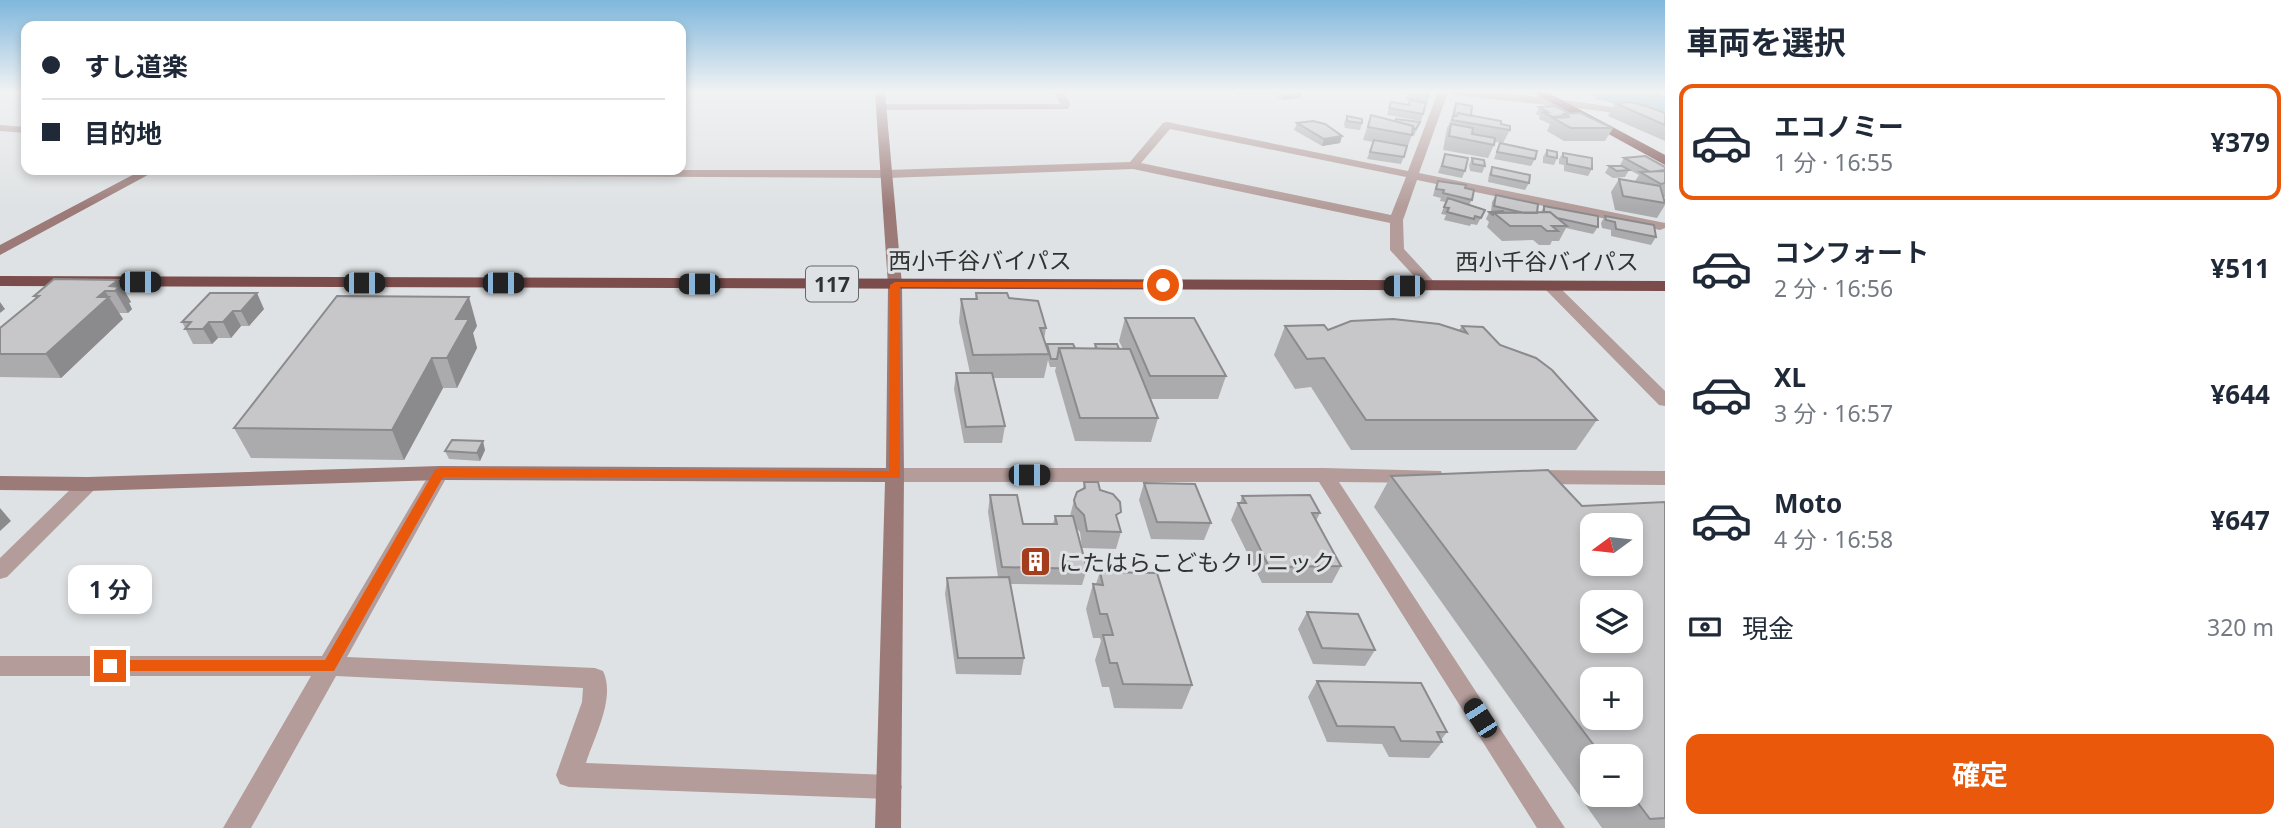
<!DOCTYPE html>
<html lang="ja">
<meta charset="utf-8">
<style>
:root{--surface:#fff;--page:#f2f2f3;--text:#1f2937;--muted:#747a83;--line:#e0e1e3;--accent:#ea580c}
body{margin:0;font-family:"Noto Sans","Noto Sans JP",sans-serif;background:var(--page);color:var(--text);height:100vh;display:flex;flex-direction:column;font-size:26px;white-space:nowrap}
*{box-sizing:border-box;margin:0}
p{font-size:23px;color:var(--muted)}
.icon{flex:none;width:38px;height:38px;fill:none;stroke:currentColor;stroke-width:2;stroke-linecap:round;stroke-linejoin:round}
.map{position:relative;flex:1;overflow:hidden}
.drawer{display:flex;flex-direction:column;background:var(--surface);width:630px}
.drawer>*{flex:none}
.guide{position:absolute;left:21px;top:21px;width:665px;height:154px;border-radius:14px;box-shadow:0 4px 10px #0003;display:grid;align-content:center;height:154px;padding:0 21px;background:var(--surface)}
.needle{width:46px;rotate:255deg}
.tools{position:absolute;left:1580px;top:513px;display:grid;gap:14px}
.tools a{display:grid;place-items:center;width:63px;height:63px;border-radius:14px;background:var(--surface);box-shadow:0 4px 10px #0003;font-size:35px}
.end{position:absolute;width:32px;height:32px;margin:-16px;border:9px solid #ea580c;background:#fff;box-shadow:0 0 0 4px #fff}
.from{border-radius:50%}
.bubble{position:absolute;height:49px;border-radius:14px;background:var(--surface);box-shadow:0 4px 10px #0003;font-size:23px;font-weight:700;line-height:49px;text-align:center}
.car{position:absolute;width:21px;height:42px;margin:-21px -10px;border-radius:9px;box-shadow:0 0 5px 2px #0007;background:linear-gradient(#222 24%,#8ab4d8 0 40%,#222 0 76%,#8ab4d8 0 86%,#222 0)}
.guide b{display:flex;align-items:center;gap:24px;height:66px;font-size:26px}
.guide b+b{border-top:2px solid var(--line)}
.guide i{width:18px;height:18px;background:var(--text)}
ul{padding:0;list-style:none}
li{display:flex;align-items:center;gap:21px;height:116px;margin:0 14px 10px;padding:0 7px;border:4px solid transparent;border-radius:14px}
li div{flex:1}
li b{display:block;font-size:26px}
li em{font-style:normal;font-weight:700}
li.current{border-color:var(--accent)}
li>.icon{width:63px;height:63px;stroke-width:1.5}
h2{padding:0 21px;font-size:32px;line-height:84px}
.pay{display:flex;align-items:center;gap:18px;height:77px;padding:0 21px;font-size:26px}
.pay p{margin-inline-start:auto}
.cta{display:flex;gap:14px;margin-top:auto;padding:14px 21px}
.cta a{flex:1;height:80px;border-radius:14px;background:var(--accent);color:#fff;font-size:28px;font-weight:700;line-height:80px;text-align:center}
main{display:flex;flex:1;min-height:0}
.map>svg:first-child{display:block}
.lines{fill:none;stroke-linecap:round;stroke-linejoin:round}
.river{fill:#83bbcb;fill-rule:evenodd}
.street{fill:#b39c9a;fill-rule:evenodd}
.secondary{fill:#9b7a78;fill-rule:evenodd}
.highway{fill:#7a4c4b;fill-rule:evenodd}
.wall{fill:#ababae;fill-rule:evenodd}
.shaded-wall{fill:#8b8b8d}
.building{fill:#c7c7ca;stroke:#8b8b8d;stroke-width:2;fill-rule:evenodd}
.route{fill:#ea580c}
.labels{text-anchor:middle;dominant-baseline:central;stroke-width:6;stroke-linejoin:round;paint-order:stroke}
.shield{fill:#dfe2e4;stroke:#656768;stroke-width:2}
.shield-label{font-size:21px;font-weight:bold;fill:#313233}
.street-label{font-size:23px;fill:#313233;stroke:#dfe2e4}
.poi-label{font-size:23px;fill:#313233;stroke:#dfe2e4;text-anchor:start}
</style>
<main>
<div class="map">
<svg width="1665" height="828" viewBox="0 0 1665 828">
<rect width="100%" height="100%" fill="#dfe2e4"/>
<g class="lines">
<path class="river" d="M1591,92H1647L1665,96V116L1596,99Z"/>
<path class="street" d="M1054,92H1064L1070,104L1068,109L882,110L877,107L882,104H1060Z
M1438,92H1448L1419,173L1660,222L1665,223V228L1660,230L1417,180L1403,220L1404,249L1438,286L1431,290L1426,289L1390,250V223L1133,169L887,178L150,174L144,170H887L1130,162L1163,123L1167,122L1408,171ZM1170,129L1406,177L1391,215L1141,163Z
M1449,92C1521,91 1594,103 1665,117V123L1602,111L1454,95Z
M0,125L26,127V133L0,131Z
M1550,282L1555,283L1665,391V406L1659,405L1545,289L1543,286L1545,283Z
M440,466L447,468L449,473L347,657L595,668L603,671C616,698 594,737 586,763L889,775L898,778L902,787L898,796L889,799L569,787L560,784L556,775L582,702L583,688L336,676L251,828H223L311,676H0V656H322L433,468Z
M895,468H1324L1441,471L1443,476L1441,481L1434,483L1339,482L1565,828H1537L1319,482H895L888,480L886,475L888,470Z
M1532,470L1665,471V485L1532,484L1525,482L1523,477L1525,472Z
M88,477L95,479L98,484L95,489L7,577L0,579V558L81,479Z"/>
<path class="secondary" d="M875,92H885L902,285L904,475L901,828H875L885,482L440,480L88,491L0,490V476L88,477L440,466L886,468L888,285Z
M142,170H157L0,255V245Z"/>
<path class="highway" d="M1532,92H1547L1665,155V165Z
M0,276L1665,281V291L0,286Z"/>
</g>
<path class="wall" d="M1269,92H1303L1301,98L1283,100Z
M1398,92H1427L1429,96L1427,103L1419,102L1423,114L1421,121L1387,115L1391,102L1408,105L1410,101H1408L1405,94H1399Z
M1626,92H1661L1660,94L1650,99Z
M1456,103L1471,116L1501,124L1510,130L1503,143L1495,142L1494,145L1488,158L1443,150L1447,128L1452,118L1453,110Z
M1615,103L1665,113V141L1608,116Z
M1539,107L1569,113L1613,128L1605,141H1564L1547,131L1550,124L1539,119L1540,116L1536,114Z
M1371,115L1395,121L1420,122L1414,136L1412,135L1401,164L1367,159L1373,142L1363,140Z
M1347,116L1362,123L1360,130L1345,128L1344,123Z
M1297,123L1342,136L1340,143L1322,146L1294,130Z
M1500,143L1535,159L1531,166L1494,159Z
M1547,150L1557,158L1554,165L1543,163V157Z
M1563,153L1592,169L1588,176L1564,171V165L1559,164V159Z
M1445,154L1465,171L1462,178L1438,173Z
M1472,158L1485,166L1482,173L1470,171L1469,165Z
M1624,158L1665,167V197H1663L1665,205L1657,218L1615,210L1611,192L1619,179L1635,181L1639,175L1622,166L1629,170L1625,177L1613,178L1605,173L1609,166H1622L1620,165Z
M1492,167L1529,183L1525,190L1488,182L1489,174Z
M1438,181L1465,188L1472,200L1469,205L1485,210L1477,225L1471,224L1470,226L1444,220L1446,215L1441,214L1446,202L1440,201L1441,198L1433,196L1435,188Z
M1496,195L1537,213L1541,212L1544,206L1598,227L1593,234L1566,228L1559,241H1552L1550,245H1539L1533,240L1502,241L1487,227L1489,222L1486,219L1489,212H1491L1492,202Z
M1605,216L1656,237L1651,245L1611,236V230L1602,228L1601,223Z
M118,280L131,302L129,303L132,309L128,313H119L123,319L61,378L0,377V328L36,299L34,296Z
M210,293L264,309L249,326H241L231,338H218L212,344H193L182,322Z
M976,293L1009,298L1046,328L1044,340L1047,348V344L1075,348L1094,349L1095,344L1123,349L1119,341L1125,318L1226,376L1218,399H1150L1158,418L1151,442L1075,441L1055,371L1056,367H1050L1048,360L1044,378H993L1005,426L1002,443H964L954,389L956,373H970L959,322L961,299H975Z
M477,326L473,333L477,348L457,388H443L404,460L251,458L234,428Z
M1285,326L1328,330H1459L1462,326L1500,345L1597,420L1576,450H1351L1311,387L1295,389L1274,355Z
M485,450L480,461L449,459L445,451Z
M1391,476L1582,506L1665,502V828H1602L1374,507ZM1592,756H1631V794H1592Z
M1084,482L1118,522L1121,532L1116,549L1082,548L1080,532L1076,528L1087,569L1082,585L1010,584L1024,658L1021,675L956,674L945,594L947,578L998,577L988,512L990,495L1023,524H1053L1055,516H1070L1074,500L1083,490Z
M1144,483L1211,523L1204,540L1151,539L1139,500Z
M1242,496L1320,513L1316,521L1341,566L1332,583H1262L1231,520L1238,503H1240Z
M1100,572L1192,685L1182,709L1114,708L1109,687H1102L1095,660L1101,641L1100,638H1093L1086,609L1093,584H1096Z
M1307,612L1375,650L1365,666L1313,664L1298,629Z
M1317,681L1447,732L1441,740L1442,742L1429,758L1389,757L1382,744L1327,742L1308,697Z"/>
<path class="shaded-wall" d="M1236,92H1259V93L1235,95Z
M1298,92H1303L1301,98L1283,100L1285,94Z
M1654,92H1661L1660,94L1650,99Z
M1342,136L1340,143L1322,146L1324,139Z
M118,280L131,302L129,303L132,309L128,313L115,291L110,286Z
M105,291L123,319L61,378L46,354L98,297Z
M257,293L264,309L249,326L241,311Z
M469,297L477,326L473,333L477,348L457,388L447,358L456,319Z
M0,302L5,309L0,313Z
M233,311L241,326L231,338L223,322Z
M209,322L218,338L212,344L203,329Z
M432,358L443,388L404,460L392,430Z
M483,441L485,450L480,461L477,453Z
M0,508L11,521L0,531Z"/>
<path class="building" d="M1409,92H1427L1429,96L1410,94Z
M1410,100L1426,103L1423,114L1389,108L1391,102L1409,105Z
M1631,102L1646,106L1665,113V125L1615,103Z
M1456,103L1472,106L1471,116L1458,113L1457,116L1454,115Z
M1554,106L1569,113L1563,114L1562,116L1553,117L1542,112H1548L1539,107Z
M1458,113L1501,121V124L1510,126V130L1452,120L1453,116H1457Z
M1580,113L1613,128H1571L1553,118L1570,117L1563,114Z
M1371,115L1413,126L1412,135L1368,127Z
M1347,116L1362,119V123L1347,121Z
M1396,119L1420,122L1416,129L1413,128V126L1395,121Z
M1313,121L1325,124L1342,136L1324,139L1297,123Z
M1451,124L1473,128L1472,134L1495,138L1494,145L1449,136Z
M1374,140L1407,146L1404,157L1370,152Z
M1500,143L1537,151L1535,159L1497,152Z
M1547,150L1557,152V158L1547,156Z
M1563,153L1592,158V169L1567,164V158L1563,157Z
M1445,154L1468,158L1465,171L1442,166Z
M1645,156L1665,167V170L1650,172L1624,158Z
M1472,158L1484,160L1485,166L1473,164Z
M1609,166H1622L1629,170L1617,171Z
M1492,167L1530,175L1529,183L1491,175Z
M1665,171V183L1661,184L1640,172Z
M1619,179L1660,186L1665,203L1623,196Z
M1438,181L1466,185L1465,188L1474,190L1472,200L1443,193L1444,190L1436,189Z
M1496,195L1538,204L1537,213H1524L1494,206Z
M1448,198L1485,210L1481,218L1475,216L1474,219L1447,212L1449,208L1444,207Z
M1544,206L1598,216V227L1557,218L1550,212H1544Z
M1503,211L1504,213H1494L1493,215L1489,212Z
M1550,212L1567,226H1552L1558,231H1547L1541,226H1510L1494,213Z
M1605,216L1654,225L1656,237L1616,229L1615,222L1606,220Z
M54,279L118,280L110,286L119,287L115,291H105L98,297H109L46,354H0V328L39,296H34Z
M210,293H257L241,311H233L223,322H209L203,329H185L191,322H182Z
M976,293H1007L1009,298L1038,301L1046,328H1040L1049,354L973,355L961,299H977Z
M337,296L469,297L456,319H469L447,358H432L392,430L234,428Z
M1125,318H1194L1226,376H1150Z
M1393,319L1439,324L1467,333L1462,326L1483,327L1500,345L1536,358L1552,370L1597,420H1366L1324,358L1307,359L1285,326L1324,325L1328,330L1351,321Z
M1047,344H1073L1075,348H1059L1057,359H1051Z
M1095,344H1117L1119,349H1097Z
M1059,348L1130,349L1158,418H1080Z
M956,373H992L1005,426L966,427Z
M452,440L483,441L477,453L445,451Z
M1548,470L1582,506L1665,502V818L1650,819L1631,794V756H1602L1391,476ZM1592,525H1631V564H1592ZM1592,602H1631V640H1592ZM1592,679H1631V718H1592Z
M1084,482H1098L1100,490L1113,494L1120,502L1121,512L1116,515L1121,532L1087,531L1084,515L1076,507L1074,500L1077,492L1085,488Z
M1144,483L1195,484L1211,523L1157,522Z
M990,495H1017L1023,524H1057L1055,516H1073L1087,569L1002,567Z
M1310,495L1320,513H1312L1341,566L1269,567L1238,503H1246L1242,496Z
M1100,572L1157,573L1192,685L1123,684L1117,663H1110L1103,635H1113L1107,614H1100L1093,584L1103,585Z
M1009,577L1024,658H958L947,578Z
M1307,612L1358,614L1375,650L1322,648Z
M1317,681L1421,683L1447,732H1437L1442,742L1401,741L1394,727L1337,726Z"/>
<linearGradient id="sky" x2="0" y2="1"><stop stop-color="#7fb7dc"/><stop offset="0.44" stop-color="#f1f2f3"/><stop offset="1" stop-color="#f1f2f3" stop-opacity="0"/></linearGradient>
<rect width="1665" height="208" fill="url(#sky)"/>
<path class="route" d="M895,282H1163L1168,285L1163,288L900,287V478L443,477L334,671H104L102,666L110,660H325L435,470L440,468L889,471L890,285Z"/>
<defs>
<symbol id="building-square" viewBox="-11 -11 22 22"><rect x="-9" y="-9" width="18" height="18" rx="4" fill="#a43d1d" stroke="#dfe2e4"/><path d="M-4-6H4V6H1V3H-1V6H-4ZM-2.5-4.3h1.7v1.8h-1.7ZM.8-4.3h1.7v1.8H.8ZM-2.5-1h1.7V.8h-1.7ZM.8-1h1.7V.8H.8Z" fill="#fff"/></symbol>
</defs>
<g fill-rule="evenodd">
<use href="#building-square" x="1018" y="544" width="35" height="35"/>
</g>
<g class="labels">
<rect class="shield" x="806" y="266.5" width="52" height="35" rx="5"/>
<g class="shield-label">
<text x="832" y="284">117</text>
</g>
<g class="street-label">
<text x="980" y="260">西小千谷バイパス</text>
<text x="1547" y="261">西小千谷バイパス</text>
</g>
<g class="poi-label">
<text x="1059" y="562">にたはらこどもクリニック</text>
</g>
</g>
</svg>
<div class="tools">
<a><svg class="needle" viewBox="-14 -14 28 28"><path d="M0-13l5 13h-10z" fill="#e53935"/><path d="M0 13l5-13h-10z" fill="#747a83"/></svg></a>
<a><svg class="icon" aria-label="layers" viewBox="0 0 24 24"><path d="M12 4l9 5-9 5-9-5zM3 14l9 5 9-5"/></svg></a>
<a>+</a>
<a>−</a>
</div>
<i class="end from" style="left:1163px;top:285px"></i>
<i class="end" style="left:110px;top:666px"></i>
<div class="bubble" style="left:68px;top:565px;width:84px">1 分</div>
<i class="car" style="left:140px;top:282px;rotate:90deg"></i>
<i class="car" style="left:364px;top:283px;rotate:90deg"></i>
<i class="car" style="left:503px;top:283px;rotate:90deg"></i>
<i class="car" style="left:699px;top:284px;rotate:270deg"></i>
<i class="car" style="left:1404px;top:286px;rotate:270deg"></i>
<i class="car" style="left:1029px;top:475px;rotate:90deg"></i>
<i class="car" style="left:1480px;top:718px;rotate:327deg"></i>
<div class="guide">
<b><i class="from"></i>すし道楽</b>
<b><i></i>目的地</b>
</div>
</div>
<section class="drawer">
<h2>車両を選択</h2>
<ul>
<li class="current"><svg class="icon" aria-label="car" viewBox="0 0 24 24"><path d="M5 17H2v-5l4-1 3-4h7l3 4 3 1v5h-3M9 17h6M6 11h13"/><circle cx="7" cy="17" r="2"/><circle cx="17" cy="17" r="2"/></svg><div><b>エコノミー</b><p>1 分 · 16:55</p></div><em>¥379</em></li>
<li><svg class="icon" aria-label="car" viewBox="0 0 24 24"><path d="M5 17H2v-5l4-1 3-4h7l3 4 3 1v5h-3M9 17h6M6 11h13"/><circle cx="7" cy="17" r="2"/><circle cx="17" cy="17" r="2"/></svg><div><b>コンフォート</b><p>2 分 · 16:56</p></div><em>¥511</em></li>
<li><svg class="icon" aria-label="car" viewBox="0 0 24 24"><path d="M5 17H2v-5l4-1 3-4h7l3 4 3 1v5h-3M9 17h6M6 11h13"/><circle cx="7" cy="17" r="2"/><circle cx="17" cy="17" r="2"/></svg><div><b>XL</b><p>3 分 · 16:57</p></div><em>¥644</em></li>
<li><svg class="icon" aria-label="car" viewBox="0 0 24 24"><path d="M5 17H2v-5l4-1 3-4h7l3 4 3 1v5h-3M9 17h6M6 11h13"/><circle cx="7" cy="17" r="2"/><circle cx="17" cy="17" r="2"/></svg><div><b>Moto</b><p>4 分 · 16:58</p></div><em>¥647</em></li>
</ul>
<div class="pay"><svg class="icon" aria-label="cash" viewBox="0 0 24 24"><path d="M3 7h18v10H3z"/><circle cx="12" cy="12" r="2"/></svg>現金<p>320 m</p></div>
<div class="cta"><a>確定</a></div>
</section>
</main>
